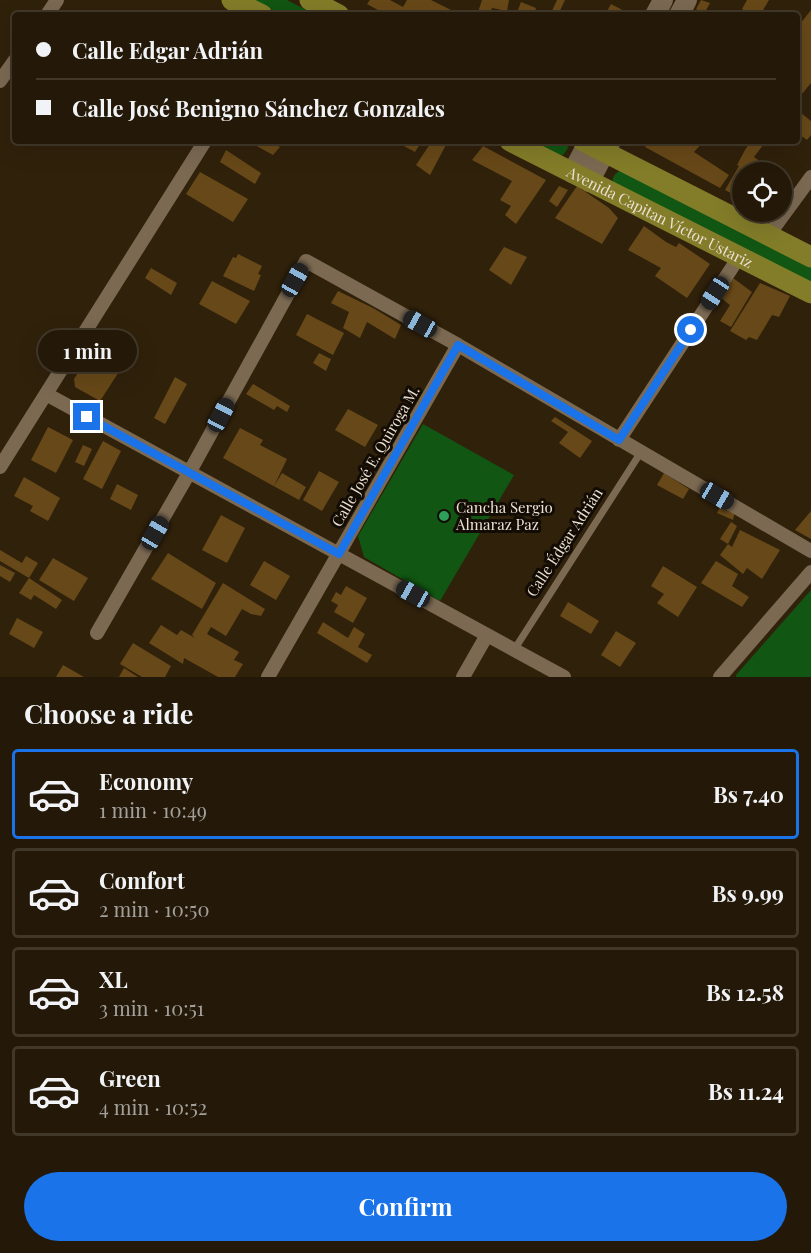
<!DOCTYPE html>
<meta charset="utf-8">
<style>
:root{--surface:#241908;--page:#302616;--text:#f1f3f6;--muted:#a3a09c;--line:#413829;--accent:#1a73e8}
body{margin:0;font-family:"Playfair Display",serif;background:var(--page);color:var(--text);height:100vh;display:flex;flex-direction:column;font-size:22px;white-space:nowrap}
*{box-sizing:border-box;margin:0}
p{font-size:20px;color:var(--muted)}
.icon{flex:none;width:33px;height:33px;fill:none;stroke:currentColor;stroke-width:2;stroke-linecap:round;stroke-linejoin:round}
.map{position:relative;height:677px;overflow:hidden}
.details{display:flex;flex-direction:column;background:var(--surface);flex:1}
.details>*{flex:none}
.top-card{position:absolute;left:12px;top:12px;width:788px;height:132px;border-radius:6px;box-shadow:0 6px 24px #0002,0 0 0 2px var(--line);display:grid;align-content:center;height:132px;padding:0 24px;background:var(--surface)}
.controls{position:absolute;left:732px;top:162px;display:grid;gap:12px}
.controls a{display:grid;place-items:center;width:60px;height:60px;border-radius:50%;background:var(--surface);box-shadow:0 6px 24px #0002,0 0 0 2px var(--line);font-size:30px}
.end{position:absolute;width:27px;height:27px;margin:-14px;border:8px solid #1a73e8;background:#fff;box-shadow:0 0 0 3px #fff}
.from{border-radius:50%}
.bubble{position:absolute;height:42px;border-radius:21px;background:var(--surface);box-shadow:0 6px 24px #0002,0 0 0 2px var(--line);font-size:20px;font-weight:700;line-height:42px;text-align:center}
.car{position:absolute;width:18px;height:36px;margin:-18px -9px;border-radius:8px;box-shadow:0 0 4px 2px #0007;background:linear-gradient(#222 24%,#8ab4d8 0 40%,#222 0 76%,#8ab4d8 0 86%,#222 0)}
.top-card b{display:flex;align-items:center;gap:21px;height:57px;font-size:22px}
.top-card b+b{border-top:2px solid var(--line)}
.top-card i{width:15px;height:15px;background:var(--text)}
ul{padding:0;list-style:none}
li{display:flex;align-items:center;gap:18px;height:90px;margin:0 12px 9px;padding:0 12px;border:3px solid var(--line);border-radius:6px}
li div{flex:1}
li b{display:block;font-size:22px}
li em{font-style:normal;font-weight:700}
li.current{border-color:var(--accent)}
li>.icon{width:54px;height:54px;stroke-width:1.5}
h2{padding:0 24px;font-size:27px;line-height:72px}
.action{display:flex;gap:12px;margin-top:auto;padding:12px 24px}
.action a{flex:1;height:69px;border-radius:36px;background:var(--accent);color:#fff;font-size:24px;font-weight:700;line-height:69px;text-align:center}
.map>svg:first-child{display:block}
.green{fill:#115612}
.building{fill:#674818}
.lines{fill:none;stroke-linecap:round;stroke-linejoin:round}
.lane{stroke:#7b6952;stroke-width:7}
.street{stroke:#7b6952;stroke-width:14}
.secondary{stroke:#7b6952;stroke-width:20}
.primary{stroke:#837d29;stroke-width:21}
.route{stroke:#1a73e8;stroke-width:8}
.leisure-dot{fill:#2e9e5b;stroke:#130c04;stroke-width:2}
.labels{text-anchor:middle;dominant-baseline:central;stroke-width:6;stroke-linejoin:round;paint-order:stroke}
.street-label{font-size:15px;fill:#ebe1d4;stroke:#130c04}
.poi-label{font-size:15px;fill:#ebe1d4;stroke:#130c04;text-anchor:start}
</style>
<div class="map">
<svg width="811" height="677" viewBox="0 0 811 677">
<rect width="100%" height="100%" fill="#30210b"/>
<path class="green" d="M253,0H287L316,15H282Z
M530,141H566L568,148L563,155H558Z
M621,170L811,266V284L613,184C612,177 614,174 621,170Z
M423,424L514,475L440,601L364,557L358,536Z
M811,590V677H736V675Z"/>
<path class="building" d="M370,0H390L403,7L407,0H431L461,15H411L413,12L411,11L408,15H387L367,4Z
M482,0H509L507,11L492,8L491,11L500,15H477Z
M557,0H565L558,15H550Z
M701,0L710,3L704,14L696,9Z
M747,0H769L760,15H752L742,9Z
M521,2L536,8L534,15H516Z
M611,4L632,15H605Z
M811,10V83L796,101V29Z
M796,109L811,121V135L807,140L796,132Z
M255,141H268L280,147L273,155L253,144Z
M408,141H422L415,152L404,146Z
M432,141H448L430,175L416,165Z
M649,141H686L689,144L692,141H704L694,152L729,175L720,188L645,147Z
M751,141H766L754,157L774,172H742V199L725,190L739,166L737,165L745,150Z
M483,146L546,180L516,224L505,215L511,206L500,200L512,181L472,160Z
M226,150L261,173L255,184L220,162Z
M200,172L248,199L233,222L186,194Z
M559,186L568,190L557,207L549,201Z
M577,186L609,208L618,218L602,244L555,218Z
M644,226L666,242L676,247L679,243L710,264L687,298L655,276L661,268L628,250Z
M504,247L527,257L511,285L489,270Z
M238,254L262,266L258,274L261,275L254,291L223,276L233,257L236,258Z
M151,268L177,283L171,295L145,278Z
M733,278L752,292L731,327L720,321L730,305L721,298Z
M212,281L250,301L236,324L199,304Z
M760,283L790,296L779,317L772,315L757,340L749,337L746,340L730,331Z
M338,291L373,308L401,325L395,339L367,322L360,338L343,328L349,312L331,303Z
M307,314L344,333L333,355L296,335Z
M95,345L120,358L123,351H128L133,354L127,362L126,361L100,401L75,387L74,379Z
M319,353L331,359L326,371L313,363Z
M175,377L187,384L165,424L154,418Z
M253,384L290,406L287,412L277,406L274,410L246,394Z
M348,409L378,425L365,447L335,430Z
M555,417L592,441L580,458L559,443L568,432L551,421Z
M48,427L73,440L56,473L31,460Z
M240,428L263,440L260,445L287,459L274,486L282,473L306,487L299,500L223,458Z
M103,441L121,451L102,489L83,479Z
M83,445L92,449L84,466L75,462Z
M319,471L339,482L322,511L303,500Z
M664,473L689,489L683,499L657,485Z
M24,477L60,498L48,521L30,511L33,506L14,496Z
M117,484L138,495L131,510L110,499Z
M720,507L735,511L733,520L717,513Z
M811,511V539L795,530Z
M221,515L245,528L227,563L202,550Z
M731,522L737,526L728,544L720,539Z
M740,530L780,550L762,579L747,568L743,574L720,555L728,544L732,547Z
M0,550L22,563L26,556L38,563L29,578L0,561Z
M168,553L216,583L202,609L151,579Z
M53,558L88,578L74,601L39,580Z
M264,561L290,576L276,600L250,585Z
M716,561L738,574L732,586L749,597L742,607L701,583Z
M0,565L15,573L10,582L0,576Z
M663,566L697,587L678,617L657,603L664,594L651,586Z
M29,578L62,600L56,609L34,595L31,600L19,593Z
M223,583L265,609L261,616L251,614L242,609L226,636L211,627L207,634L239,652L234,660L243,664L235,677H218L184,658L183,664L149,643L161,625L177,635L181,630L195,638L192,635Z
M346,586L367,598L353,623L334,612L338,605L331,601L336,592L341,595Z
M568,602L599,621L591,634L560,616Z
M17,618L43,632L34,648L9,634Z
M323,622L348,638L354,627L365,634L358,647L372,655L367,663L317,633Z
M616,631L636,643L620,667L601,655Z
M133,643L171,666L165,677H142L120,664Z
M63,665L84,677H56Z
M124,668L138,677H119Z"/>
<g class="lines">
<path class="lane" d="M514,650L641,452"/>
<path class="street" d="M47,15L57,0
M0,81L15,60
M768,236L811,177
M46,394L564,677
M619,440L739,257
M0,467L205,141
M97,633L189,473L306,261L458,345L811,551
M268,677L458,345
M463,677L487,635
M720,677L811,572"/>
<path class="secondary" d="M655,15L663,0
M679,15L687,0
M572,173L589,141
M589,182L611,141"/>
<g class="primary">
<path d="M232,0L262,15"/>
<path d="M310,0L339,15"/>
<path id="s1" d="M510,141L811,293"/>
<path d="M583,141L811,257"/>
</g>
</g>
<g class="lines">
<path class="route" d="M87,417L339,554L458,345L619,440L691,330"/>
</g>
<circle class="leisure-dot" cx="444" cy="516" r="6"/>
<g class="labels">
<g class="street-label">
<text stroke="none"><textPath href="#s1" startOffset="168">Avenida Capitan Víctor Ustariz</textPath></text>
<text transform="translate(375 456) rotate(-60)">Calle José E. Quiroga M.</text>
<text transform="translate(564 542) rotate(-57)">Calle Édgar Adrián</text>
</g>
<g class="poi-label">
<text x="456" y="507">Cancha Sergio<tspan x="456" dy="17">Almaraz Paz</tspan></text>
</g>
</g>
</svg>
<div class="controls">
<a><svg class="icon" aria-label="locate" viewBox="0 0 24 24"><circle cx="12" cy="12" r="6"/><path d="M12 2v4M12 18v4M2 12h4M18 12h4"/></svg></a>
</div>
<i class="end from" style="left:691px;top:330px"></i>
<i class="end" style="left:87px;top:417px"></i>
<div class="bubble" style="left:38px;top:330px;width:99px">1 min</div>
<i class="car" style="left:295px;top:280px;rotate:29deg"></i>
<i class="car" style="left:715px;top:293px;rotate:213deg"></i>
<i class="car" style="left:420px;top:324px;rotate:299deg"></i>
<i class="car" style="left:221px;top:415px;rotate:28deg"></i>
<i class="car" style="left:717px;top:496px;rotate:120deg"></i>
<i class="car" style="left:155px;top:533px;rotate:30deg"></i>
<i class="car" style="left:413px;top:594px;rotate:299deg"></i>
<div class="top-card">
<b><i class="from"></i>Calle Edgar Adrián</b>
<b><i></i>Calle José Benigno Sánchez Gonzales</b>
</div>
</div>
<section class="details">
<h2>Choose a ride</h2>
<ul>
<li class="current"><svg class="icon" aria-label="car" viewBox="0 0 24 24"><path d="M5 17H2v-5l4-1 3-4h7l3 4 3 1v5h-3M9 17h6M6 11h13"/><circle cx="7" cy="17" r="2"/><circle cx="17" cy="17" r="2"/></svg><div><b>Economy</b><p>1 min · 10:49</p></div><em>Bs 7.40</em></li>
<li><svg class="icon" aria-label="car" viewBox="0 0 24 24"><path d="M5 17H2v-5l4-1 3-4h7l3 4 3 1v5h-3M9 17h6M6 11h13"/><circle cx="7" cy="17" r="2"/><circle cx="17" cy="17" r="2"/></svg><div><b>Comfort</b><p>2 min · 10:50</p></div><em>Bs 9.99</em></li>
<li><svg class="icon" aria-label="car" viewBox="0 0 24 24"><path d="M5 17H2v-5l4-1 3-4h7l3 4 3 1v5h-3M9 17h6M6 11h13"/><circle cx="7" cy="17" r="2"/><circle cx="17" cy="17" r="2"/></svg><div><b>XL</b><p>3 min · 10:51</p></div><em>Bs 12.58</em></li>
<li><svg class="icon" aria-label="car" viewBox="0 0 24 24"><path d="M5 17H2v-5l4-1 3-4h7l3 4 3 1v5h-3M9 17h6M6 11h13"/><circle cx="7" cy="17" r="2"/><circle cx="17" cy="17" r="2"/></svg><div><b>Green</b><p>4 min · 10:52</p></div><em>Bs 11.24</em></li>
</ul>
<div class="action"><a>Confirm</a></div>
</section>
